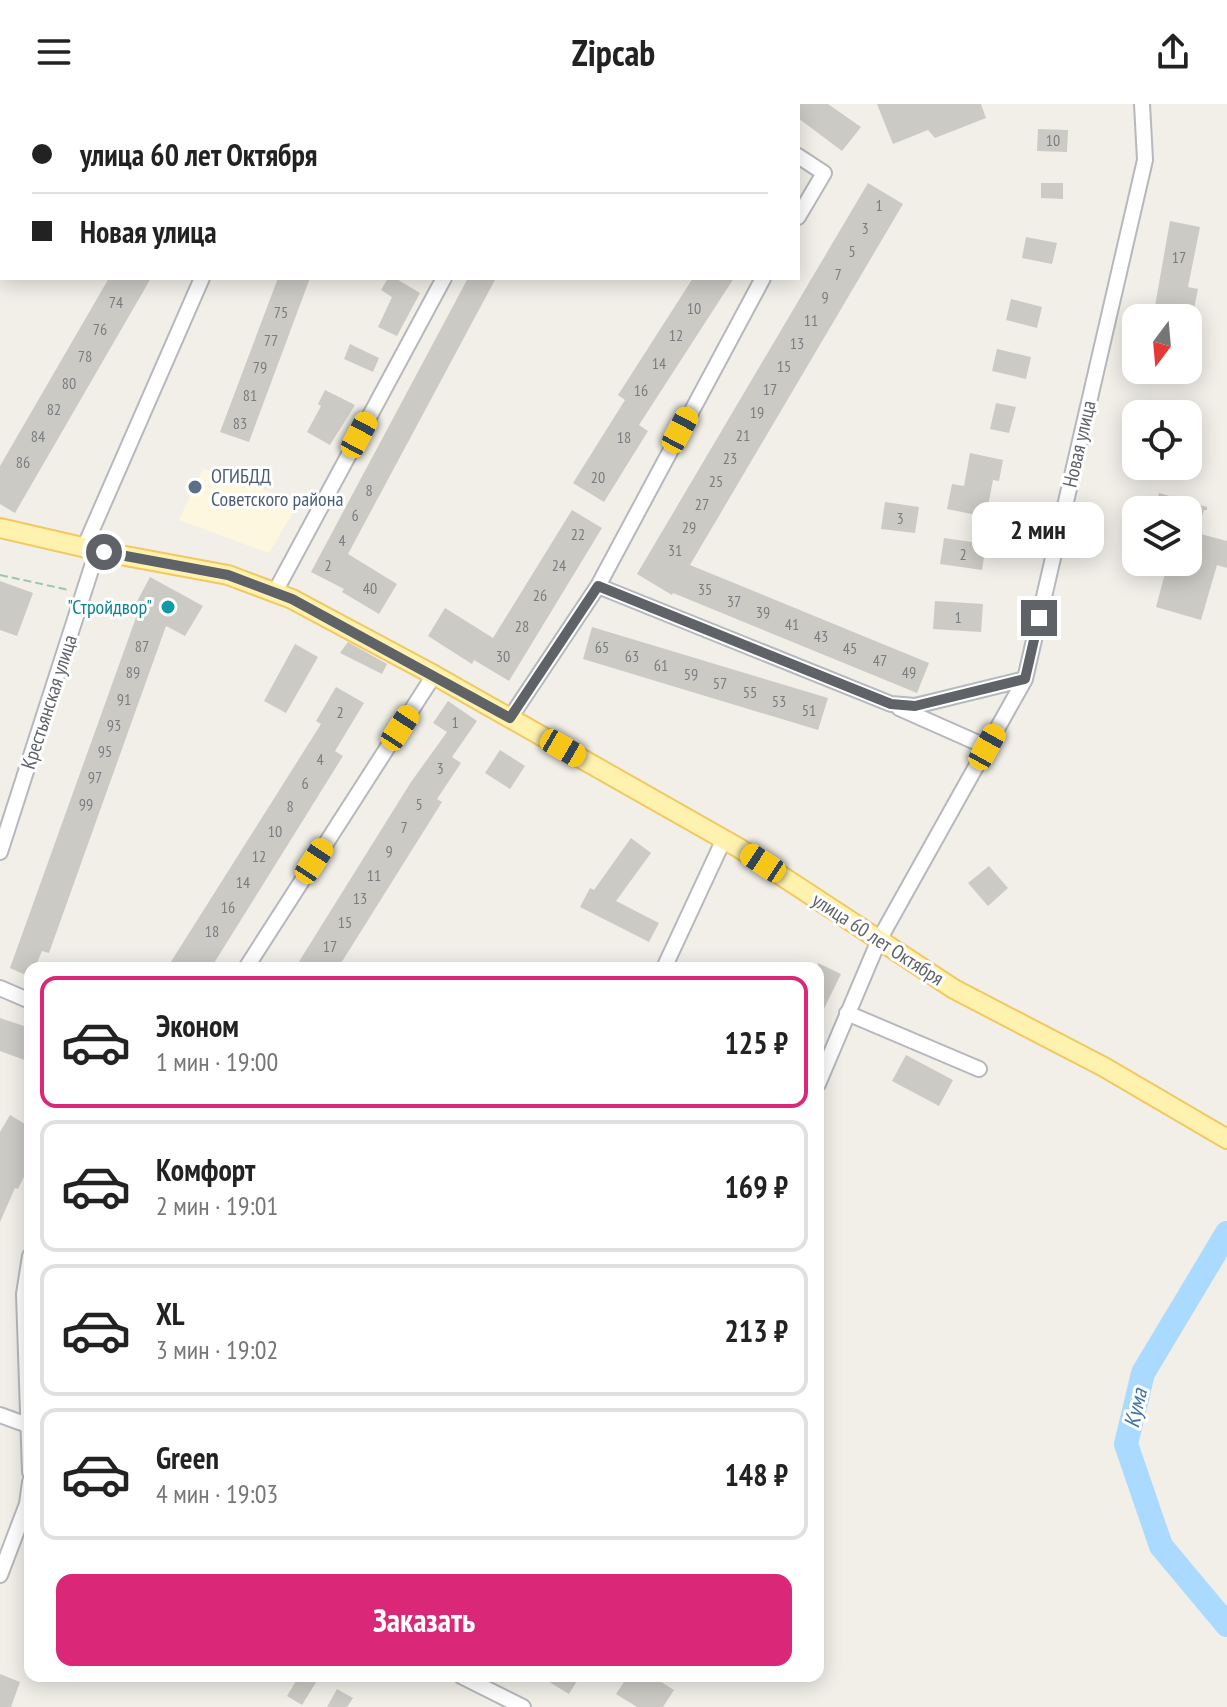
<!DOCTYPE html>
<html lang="ru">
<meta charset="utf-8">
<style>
:root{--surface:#fff;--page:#f2f2f2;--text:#222;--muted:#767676;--line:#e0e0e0;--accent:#db2777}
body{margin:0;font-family:"PT Sans Narrow",sans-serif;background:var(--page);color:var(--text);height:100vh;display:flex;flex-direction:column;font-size:30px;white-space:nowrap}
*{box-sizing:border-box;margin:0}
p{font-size:26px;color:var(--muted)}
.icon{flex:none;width:44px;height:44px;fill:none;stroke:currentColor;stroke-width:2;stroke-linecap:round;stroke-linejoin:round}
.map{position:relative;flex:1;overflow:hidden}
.side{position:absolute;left:24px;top:858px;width:800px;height:720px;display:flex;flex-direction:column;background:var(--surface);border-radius:16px;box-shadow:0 4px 20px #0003}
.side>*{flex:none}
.hud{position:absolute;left:0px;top:0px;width:800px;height:176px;box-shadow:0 4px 20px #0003;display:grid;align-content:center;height:176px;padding:0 32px;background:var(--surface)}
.needle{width:52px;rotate:196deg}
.fabs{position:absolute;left:1122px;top:200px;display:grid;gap:16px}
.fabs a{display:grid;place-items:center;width:80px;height:80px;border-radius:16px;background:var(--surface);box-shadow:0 4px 20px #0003;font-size:40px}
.end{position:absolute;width:36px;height:36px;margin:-18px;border:10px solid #5f6368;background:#fff;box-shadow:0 0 0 4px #fff}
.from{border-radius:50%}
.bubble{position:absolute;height:56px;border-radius:16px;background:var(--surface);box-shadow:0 4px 20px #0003;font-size:26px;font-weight:800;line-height:56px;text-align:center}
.car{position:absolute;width:24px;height:48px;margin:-24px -12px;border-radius:10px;box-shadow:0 0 6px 2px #0007;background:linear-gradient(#f5c518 24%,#345 0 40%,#f5c518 0 76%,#345 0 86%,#f5c518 0)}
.hud b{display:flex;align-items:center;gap:28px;height:76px;font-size:30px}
.hud b+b{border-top:2px solid var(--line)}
.hud i{width:20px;height:20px;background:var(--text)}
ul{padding:14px 0 0;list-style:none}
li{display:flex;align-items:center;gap:24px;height:132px;margin:0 16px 12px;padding:0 16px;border:4px solid var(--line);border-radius:16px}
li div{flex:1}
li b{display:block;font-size:30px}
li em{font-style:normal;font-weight:800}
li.current{border-color:var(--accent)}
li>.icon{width:72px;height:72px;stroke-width:1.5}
.cta{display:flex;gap:16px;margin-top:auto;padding:16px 32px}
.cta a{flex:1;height:92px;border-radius:16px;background:var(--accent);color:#fff;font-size:32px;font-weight:800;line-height:92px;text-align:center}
header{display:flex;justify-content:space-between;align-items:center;height:104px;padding:0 32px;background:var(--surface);font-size:36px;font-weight:800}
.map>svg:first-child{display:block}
.commercial{fill:#fef7e0}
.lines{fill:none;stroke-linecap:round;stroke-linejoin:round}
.river{stroke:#aadaff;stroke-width:24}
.building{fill:#cccac5}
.minor-casing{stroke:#b5b8bc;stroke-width:18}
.major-casing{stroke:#f2c960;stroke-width:22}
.path{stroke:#9cc7a9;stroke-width:2;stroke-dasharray:8 4;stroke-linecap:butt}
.minor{stroke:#fff;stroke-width:14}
.major{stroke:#fff2af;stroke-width:18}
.route{stroke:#5f6368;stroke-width:10}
.service-dot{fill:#5c6f8a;stroke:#fff;stroke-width:3}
.culture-dot{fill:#0f9aa8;stroke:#fff;stroke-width:3}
.labels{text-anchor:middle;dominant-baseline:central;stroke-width:6;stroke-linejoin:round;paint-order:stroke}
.number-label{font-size:16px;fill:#7a7d7f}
.street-label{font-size:20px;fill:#5f6368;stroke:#fff}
.service-label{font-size:20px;fill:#4e5e75;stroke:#fff;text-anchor:start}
.culture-label{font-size:20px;fill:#0d838f;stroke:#fff;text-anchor:end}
.water-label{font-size:22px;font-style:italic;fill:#4174aa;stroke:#fff}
</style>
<header><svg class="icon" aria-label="menu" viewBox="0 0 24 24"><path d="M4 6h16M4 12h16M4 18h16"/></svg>Zipcab<svg class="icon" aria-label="share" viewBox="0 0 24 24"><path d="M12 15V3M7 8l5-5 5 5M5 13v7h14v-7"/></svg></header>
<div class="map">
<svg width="1227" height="1603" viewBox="0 0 1227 1603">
<rect width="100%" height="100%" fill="#f1efe8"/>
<path class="commercial" d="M203,365L252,379L296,403L269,449L179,416Z"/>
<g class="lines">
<path class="river" d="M1227,1129L1143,1269L1126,1340L1161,1442L1227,1521"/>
</g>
<path class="building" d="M798,0H828L861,23L842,47L798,14Z
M877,0H981L986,14L935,34L928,26L893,40Z
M1038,25L1068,26L1067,48L1037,47Z
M868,79L903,100L690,461L929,559L917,589L673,489L672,491L637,470Z
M1041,79H1063V95L1041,94Z
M1170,117L1200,123L1188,183L1198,185L1193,209L1155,202Z
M1026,133L1057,139L1052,160L1022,154Z
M109,174H151L15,409L0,400V362Z
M278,174H310L249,338L220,328Z
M388,174H395L420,189L397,232L378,223L392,193L381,186Z
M468,174H496L348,450L397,480L379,510L342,488L344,485L311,468Z
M693,174H734L639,321L648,327L604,398L573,379L625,296L618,291Z
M1011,195L1042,203L1037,224L1006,216Z
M350,240L379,254L373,268L344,255Z
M997,245L1031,253L1026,275L992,267Z
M325,286L355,301L330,341L307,328L321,302L318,300Z
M996,299L1016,303L1009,329L990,325Z
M970,349L1003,356L999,377L993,376L986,413L947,405L952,380L964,382Z
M1159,389L1207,403V406H1204L1197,429L1227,437V464L1217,461L1201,516L1156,503L1168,458H1188V406H1154Z
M885,398L919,403L915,429L881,425Z
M572,406L602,424L509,577L474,556L472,560L428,532L445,504L493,534Z
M944,434L986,440L982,466L940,460Z
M150,473L203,502L185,532L166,522L49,849L42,847L35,864H30V873L10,864L138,508L133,505Z
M0,477L33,489L17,532L0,526Z
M935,497L983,500L981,528L933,525Z
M592,523L828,594L818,626L583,555Z
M348,538L387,560L382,570L340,549Z
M295,540L318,553L286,609L264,597Z
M336,583L364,599L335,647L343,652L211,864H167L321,620L316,617Z
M448,597L477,617L452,653L461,659L437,695L442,698L338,864H295L411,678L447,628L433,619Z
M500,646L525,662L510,685L485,669Z
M631,734L651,749L616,797L659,819L649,838L580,803L590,784L594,786Z
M989,762L1008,784L988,802L968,779Z
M818,859L841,870L818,917Z
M0,914L30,924V958L0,947Z
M906,951L953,976L939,1002L892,977Z
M10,1011L30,1023V1060L18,1085L15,1084L0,1118V1028Z
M0,1570L20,1578L11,1603H0Z
M299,1572H312L318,1575L302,1601L287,1592Z
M539,1572H580L569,1590Z
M628,1572H652L674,1586L663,1603H637L616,1590Z
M337,1585L353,1594L347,1603H327Z"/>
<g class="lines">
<defs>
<path id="minor" d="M718,0L721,2
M277,2L278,0
M798,52L824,69L798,113
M84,444L202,174
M598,482L891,600L915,602L1025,575
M275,488L444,174
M899,604L987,643
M510,614L598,482L763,174
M0,748L97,447
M246,864L434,571
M664,864L724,735
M0,884L30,897
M847,909L979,965
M818,980L879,836L1025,575L1145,56L1142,0
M30,1152L24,1190L30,1368
M0,1311L30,1322
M0,1471L27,1400L30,1378
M461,1572L523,1603"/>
<path id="major" d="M0,424L104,448L228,471L292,495L434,571L739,744L954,885L1104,963L1227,1035"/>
</defs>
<use href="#minor" class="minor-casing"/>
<use href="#major" class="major-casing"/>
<path class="path" d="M0,471L69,486"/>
<use href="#minor" class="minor"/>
<use href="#major" class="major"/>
</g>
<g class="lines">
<path class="route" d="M104,448L228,471L292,495L510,614L598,482L891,600L915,602L1025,575L1039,514"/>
</g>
<circle class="service-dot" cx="195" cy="383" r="8"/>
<circle class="culture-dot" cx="168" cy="503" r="8"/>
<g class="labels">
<g class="number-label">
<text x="1053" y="36">10</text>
<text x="879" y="101">1</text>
<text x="865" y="124">3</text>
<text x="852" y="147">5</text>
<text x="1179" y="153">17</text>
<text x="838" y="170">7</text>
<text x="825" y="193">9</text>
<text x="116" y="198">74</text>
<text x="694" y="204">10</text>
<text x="281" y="208">75</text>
<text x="811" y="216">11</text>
<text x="100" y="225">76</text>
<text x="676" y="231">12</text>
<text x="271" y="236">77</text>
<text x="797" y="239">13</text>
<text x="85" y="252">78</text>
<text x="659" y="259">14</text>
<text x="784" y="262">15</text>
<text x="260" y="263">79</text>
<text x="69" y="279">80</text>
<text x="770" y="285">17</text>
<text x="641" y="286">16</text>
<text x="250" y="291">81</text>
<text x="54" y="305">82</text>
<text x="757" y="308">19</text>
<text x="240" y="319">83</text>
<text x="743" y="331">21</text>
<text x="38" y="332">84</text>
<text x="624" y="333">18</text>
<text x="730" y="354">23</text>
<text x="23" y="358">86</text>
<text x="598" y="373">20</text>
<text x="716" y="377">25</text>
<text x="369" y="386">8</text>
<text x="702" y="400">27</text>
<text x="355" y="411">6</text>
<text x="900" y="414">3</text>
<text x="689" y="423">29</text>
<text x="578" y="430">22</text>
<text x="342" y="436">4</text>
<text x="675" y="446">31</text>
<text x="963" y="450">2</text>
<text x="328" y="461">2</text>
<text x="559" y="461">24</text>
<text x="370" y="484">40</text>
<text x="705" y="485">35</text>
<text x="540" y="491">26</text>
<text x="734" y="497">37</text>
<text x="763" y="508">39</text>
<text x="958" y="513">1</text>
<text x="792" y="520">41</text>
<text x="522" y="522">28</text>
<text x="821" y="532">43</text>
<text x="142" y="542">87</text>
<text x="602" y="543">65</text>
<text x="850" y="544">45</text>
<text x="503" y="552">30</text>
<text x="632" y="552">63</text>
<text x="880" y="556">47</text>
<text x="661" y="561">61</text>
<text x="133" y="568">89</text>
<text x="909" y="568">49</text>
<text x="691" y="570">59</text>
<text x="720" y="579">57</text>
<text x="750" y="588">55</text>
<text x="124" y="595">91</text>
<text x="779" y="597">53</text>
<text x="809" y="606">51</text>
<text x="340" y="608">2</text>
<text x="455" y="618">1</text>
<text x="114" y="621">93</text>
<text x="105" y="647">95</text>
<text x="320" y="655">4</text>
<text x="440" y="664">3</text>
<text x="95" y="673">97</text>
<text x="305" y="679">6</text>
<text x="86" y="700">99</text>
<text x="419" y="700">5</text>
<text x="290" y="702">8</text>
<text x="404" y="723">7</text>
<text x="275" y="727">10</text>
<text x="389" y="747">9</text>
<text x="259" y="752">12</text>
<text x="374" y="771">11</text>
<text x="243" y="778">14</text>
<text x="360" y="794">13</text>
<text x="228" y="803">16</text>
<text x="345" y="818">15</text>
<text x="212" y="827">18</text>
<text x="330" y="842">17</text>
</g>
<g class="street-label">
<text transform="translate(1079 340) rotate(-77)">Новая улица</text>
<text transform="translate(49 598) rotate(-72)">Крестьянская улица</text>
<text transform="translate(878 835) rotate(33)">улица 60 лет Октября</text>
</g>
<g class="service-label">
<text x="211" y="372">ОГИБДД<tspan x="211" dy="23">Советского района</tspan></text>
</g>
<g class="culture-label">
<text x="152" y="503">"Стройдвор"</text>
</g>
<g class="water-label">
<text transform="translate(1135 1304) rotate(-77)">Кума</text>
</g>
</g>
</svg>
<div class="fabs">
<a><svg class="needle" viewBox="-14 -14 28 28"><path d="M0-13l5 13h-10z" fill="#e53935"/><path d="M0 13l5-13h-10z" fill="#767676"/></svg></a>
<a><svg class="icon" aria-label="locate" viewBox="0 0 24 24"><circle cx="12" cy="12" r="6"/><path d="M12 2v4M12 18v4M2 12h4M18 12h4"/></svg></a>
<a><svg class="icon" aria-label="layers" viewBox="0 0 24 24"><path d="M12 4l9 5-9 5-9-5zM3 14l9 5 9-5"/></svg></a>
</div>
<i class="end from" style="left:104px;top:448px"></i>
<i class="end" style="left:1039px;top:514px"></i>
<div class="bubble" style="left:972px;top:398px;width:132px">2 мин</div>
<i class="car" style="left:680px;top:326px;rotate:28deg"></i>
<i class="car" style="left:359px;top:331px;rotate:28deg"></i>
<i class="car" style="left:400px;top:624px;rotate:33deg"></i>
<i class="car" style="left:987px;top:643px;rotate:29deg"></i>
<i class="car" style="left:563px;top:644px;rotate:120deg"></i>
<i class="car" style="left:314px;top:757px;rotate:33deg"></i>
<i class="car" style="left:763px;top:759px;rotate:303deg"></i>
<div class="hud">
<b><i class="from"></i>улица 60 лет Октября</b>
<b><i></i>Новая улица</b>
</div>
<section class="side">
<ul>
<li class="current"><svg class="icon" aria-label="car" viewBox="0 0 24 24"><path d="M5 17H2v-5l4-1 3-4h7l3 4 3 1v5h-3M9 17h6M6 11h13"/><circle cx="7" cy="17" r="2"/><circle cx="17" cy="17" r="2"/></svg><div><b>Эконом</b><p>1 мин · 19:00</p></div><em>125 ₽</em></li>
<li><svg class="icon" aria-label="car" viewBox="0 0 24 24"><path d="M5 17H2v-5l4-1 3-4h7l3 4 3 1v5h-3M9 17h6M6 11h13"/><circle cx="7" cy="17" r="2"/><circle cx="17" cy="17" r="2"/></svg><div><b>Комфорт</b><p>2 мин · 19:01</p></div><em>169 ₽</em></li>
<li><svg class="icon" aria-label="car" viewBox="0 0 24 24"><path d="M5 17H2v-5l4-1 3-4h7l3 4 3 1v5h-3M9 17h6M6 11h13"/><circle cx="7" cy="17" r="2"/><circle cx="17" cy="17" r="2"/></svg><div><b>XL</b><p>3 мин · 19:02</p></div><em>213 ₽</em></li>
<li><svg class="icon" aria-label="car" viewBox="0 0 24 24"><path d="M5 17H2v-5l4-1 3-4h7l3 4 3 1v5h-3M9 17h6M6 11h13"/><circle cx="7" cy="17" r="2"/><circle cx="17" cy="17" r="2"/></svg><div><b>Green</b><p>4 мин · 19:03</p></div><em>148 ₽</em></li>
</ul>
<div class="cta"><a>Заказать</a></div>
</section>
</div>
